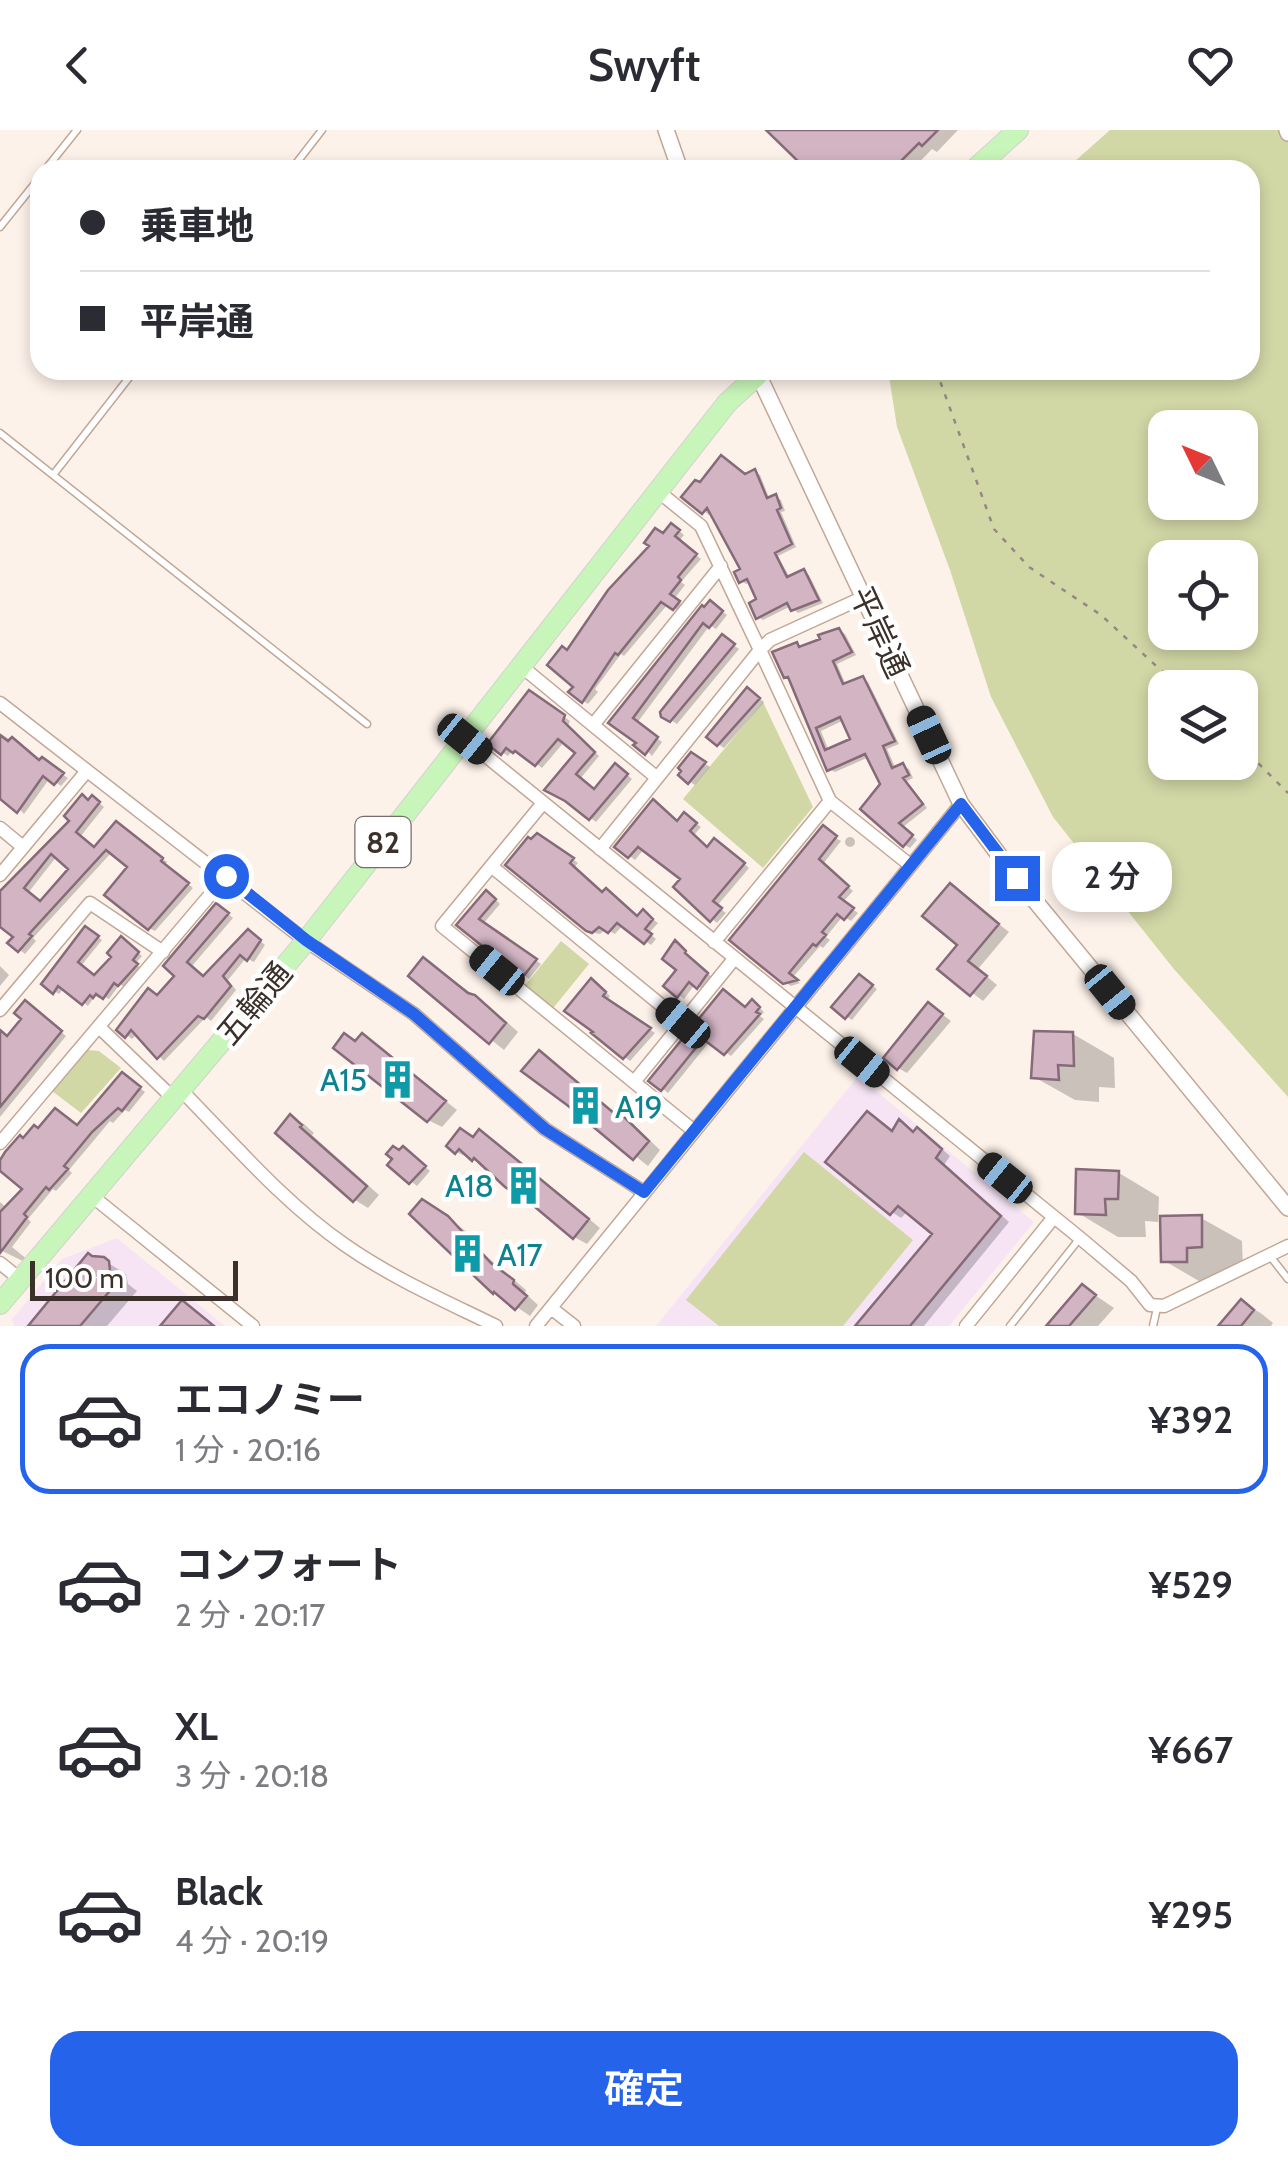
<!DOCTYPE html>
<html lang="ja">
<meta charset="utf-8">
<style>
:root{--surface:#fff;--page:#f7f7f7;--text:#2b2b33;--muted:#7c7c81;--line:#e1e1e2;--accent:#2563eb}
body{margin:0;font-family:Cabin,"Noto Sans JP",sans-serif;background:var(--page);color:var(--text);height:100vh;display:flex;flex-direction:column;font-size:38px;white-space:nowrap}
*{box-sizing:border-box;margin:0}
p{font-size:32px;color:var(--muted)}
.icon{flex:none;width:55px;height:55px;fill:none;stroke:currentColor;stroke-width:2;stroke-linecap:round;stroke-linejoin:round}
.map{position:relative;height:1196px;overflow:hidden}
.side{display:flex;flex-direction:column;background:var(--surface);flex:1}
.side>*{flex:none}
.banner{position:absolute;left:30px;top:30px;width:1230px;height:220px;border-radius:30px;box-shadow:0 5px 15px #0003;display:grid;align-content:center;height:220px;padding:0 50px;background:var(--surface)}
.needle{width:65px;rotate:313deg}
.controls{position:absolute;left:1148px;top:280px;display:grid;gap:20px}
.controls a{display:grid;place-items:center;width:110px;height:110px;border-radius:20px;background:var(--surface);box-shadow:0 5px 15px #0003;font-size:50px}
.scale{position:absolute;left:30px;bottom:25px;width:208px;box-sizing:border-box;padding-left:10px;border:5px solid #3b302a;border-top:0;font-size:28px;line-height:35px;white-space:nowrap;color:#3b302a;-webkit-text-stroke:8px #fff;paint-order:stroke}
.end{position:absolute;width:45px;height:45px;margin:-22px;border:12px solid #2563eb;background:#fff;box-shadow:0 0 0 5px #fff}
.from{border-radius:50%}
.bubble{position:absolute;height:70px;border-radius:30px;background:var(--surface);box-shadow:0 5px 15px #0003;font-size:32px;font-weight:600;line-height:70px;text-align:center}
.car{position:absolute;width:30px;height:60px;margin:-30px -15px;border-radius:12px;box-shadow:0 0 8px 2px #0007;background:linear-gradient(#222 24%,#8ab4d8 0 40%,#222 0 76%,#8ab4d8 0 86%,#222 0)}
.banner b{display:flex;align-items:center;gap:35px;height:95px;font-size:38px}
.banner b+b{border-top:2px solid var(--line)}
.banner i{width:25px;height:25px;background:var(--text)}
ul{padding:18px 0 0;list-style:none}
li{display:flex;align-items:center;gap:30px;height:150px;margin:0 20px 15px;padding:0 30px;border:5px solid transparent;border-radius:30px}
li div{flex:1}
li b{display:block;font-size:38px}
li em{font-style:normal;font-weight:600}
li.current{border-color:var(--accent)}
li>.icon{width:90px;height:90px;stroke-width:1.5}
.cta{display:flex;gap:20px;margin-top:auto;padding:20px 50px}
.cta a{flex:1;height:115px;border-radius:30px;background:var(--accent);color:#fff;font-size:40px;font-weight:600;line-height:115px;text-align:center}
header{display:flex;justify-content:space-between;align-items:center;height:130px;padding:0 50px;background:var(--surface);font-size:45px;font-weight:600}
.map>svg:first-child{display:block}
.education{fill:#f6e4f5}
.green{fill:#d2d7a6;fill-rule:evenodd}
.shadow{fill:#0003;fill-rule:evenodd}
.building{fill:#d2b4c3;stroke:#856a78;stroke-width:2.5;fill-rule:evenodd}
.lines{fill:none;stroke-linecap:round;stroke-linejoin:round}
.service-casing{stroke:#c2a796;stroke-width:9}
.minor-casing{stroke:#c2a796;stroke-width:15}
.tertiary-casing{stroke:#c2a796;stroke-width:18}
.primary-casing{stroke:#d4d1d0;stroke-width:22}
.path{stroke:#948982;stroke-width:2.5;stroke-dasharray:5 8;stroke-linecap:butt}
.service{stroke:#fff;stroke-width:6}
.minor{stroke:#fff;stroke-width:12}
.tertiary{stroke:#fff;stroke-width:15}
.primary{stroke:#c8f5b9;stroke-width:20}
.route{stroke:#2563eb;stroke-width:12}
.labels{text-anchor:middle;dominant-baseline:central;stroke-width:9;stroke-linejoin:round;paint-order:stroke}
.shield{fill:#fff;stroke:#766e6a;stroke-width:2.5}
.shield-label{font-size:30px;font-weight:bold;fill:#3b302a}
.street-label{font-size:32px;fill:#3b302a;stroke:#fff}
.culture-label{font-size:32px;fill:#0d838f;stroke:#fff;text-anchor:end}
</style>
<header><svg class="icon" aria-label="back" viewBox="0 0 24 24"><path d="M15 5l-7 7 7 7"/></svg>Swyft<svg class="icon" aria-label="heart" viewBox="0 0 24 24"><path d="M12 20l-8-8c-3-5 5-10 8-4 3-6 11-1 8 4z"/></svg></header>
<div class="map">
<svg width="1288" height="1196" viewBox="0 0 1288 1196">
<rect width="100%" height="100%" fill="#fdf2ea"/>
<path class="education" d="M858,946L1034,1092L949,1196H656Z
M117,1108L225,1196H14L12,1189L62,1129Z"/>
<path class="green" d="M1110,0H1288V967L1173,838L1053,687L991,567L950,440L897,297L888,240H1250V40H1065ZM1165,298H1240V372H1165ZM1165,428H1240V502H1165ZM1165,558H1240V632H1165Z
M763,572L813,677L763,738L683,669Z
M561,811L589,834L550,882L522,859Z
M88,920L99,921L121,938L81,983L52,961Z
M804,1022L913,1110L843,1196H719L686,1170Z"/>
<path class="shadow" d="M770,0H958L937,22L932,19L912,40H811Z
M755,342L760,345L770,370L776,367L781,370L785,381L781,382L796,417L778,426L790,448L804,442L809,445L823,473L798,483L791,476L763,490L758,487L760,470L751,452L746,454L741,451L743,440L711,381L709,385L685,367Z
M677,399L684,405L679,411L701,429L681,452L685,455L674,469L684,476L679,481L668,474L624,526L621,524L595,559L598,562L588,574L583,571L576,556L568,523L664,406Z
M716,477L727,485L716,499L710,495L637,593L662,612L652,626L639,612L611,592Z
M839,500L845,504L856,525L837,534L846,555L863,548L868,552L899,614L887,619L896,639L903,636L909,639L913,648L907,651L927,678L903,697L917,710L910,718L905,715L869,627L835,642L829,639L792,550L786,546L797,515L803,518ZM844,590L853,611L829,621L821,601Z
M728,511L739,519L677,594L663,585Z
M530,563L570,591L568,596L599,626L580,649L595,661L622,640L632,649L596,692L567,670L579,622L565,611L542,638L521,622L513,620L508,626L502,622Z
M753,563L764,572L724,618L718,614Z
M0,603L68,648L61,656L50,648L24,684L0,658Z
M692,625L710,637L695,655L690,652Z
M90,672H98L104,677L80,707L96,720L122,698L167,732L165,735L193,758L155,801L149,798L131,737L112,722L33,808L36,811L25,824L11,813L16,807L0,794V768ZM57,726L71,739L41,774L28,763Z
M690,689L701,697L694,705L708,719L721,714L749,738L717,776L726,783L717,793L694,775L683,749L644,719L635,730L618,717L684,701Z
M825,702L841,711L823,734L853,761L843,772L858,783L851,791L843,786L826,807L830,810L823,818L820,816L793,847L800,853L791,856L784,852Z
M845 712a5 5 0 1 1 10 0a5 5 0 1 1-10 0Z
M569,726L578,733L574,738L604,764L639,788L649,786L658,793L649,803L656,809L651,815L623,795L615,804L606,799L600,804L595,803L509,734Z
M950,756L1009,802L978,839L997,855L983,871L940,838L960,814Z
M492,766L500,774L483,794L541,834L529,849L460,794Z
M223,780L233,788L192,836L205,848L254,805L265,815L254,832L246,828L228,850L236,860L211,891L206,887L164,931L137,904L132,909L120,900L158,868L178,845L167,835Z
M86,799L102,810L81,836L95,848L126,812L142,826L135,834L141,838L124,857L120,854L109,869L101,865L99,868L95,866L88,876L64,858L59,864L44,854Z
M675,813L713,848L704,860L695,854L684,869L679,865L680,840L664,826Z
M0,836L9,845L0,856Z
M436,838L489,876L518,902L504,920L411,846Z
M866,850L877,859L852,890L846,886Z
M597,854L610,866L607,871L655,903L630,931L595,903Z
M729,865L746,880L758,876L764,882L760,886L764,889L731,926L710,911L668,963L663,959L652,950Z
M31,876L66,906L0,987V906L8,908Z
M938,881L951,891L907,943L898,938Z
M1073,904L1114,928L1115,958L1099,957V972L1075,970L1034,947Z
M363,906L457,980L442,997L428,990L357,913Z
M539,923L617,985L631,992L660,1020L648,1036L569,973Z
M128,949L145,962L129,982L125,980L113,993L110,991L69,1040L72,1043L56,1061L53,1059L28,1089L31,1092L12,1117L28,1130L25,1132L0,1120V1072L7,1078L26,1059L24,1011L78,998Z
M291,987L304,994L314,1003L312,1005L379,1065L368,1078L355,1070L278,1003Z
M900,993L915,1003L918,1000L927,1006L950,1026L944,1035L1009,1092L924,1196H858L935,1103L908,1081L901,1088L892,1082L893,1002Z
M461,1001L475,1009L480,1002L493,1009L600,1098L587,1114L574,1107L487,1036L456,1022Z
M409,1023L430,1041L417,1056L390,1035Z
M1119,1043L1159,1067L1158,1092L1145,1091L1146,1107H1118L1078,1083Z
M436,1080L470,1104L485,1125L526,1160L525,1163L538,1175L530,1186L505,1169Z
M1201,1088L1242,1111L1243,1139L1227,1140V1154H1204L1163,1130Z
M100,1128L126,1144L128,1154L137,1161L107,1196H31Z
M1083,1157L1114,1178L1098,1196H1048Z
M1242,1172L1262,1184L1273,1193L1271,1196H1222Z"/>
<path class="building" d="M766,0H938L922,16L919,13L892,40H807Z
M721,325L745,344L755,339L767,368L776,364L781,378L777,380L792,414L775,423L787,447L804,439L819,470L791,481L787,473L756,489L749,473L756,469L747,449L739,453L734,442L740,439L707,378L702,384L681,367L695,350L700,352Z
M671,393L680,400L675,406L697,424L678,447L681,450L670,464L680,471L673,480L661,472L618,525L615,523L582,573L568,562L573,557L547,535L562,516L567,520L608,460L649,416L644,413L655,398L663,403Z
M710,470L723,481L709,498L703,493L633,588L658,607L645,625L633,615L636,613L608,593L702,475L704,477Z
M839,498L852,522L833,531L843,554L863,546L895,611L883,616L892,638L903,633L909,645L903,648L923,674L899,693L913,705L903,717L860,679L880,654L865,624L827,641L788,547L784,548L772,522L797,512L799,517L820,509L818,505ZM840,587L850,609L825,620L816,598Z
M722,504L735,514L670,592L661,587L660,582Z
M747,557L760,568L717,616L706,607Z
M529,560L565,585L563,591L595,622L576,644L594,659L615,633L628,644L589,690L565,671L544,660L575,623L558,609L535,636L515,621L513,623L506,618L501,625L487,614Z
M0,605L8,611L12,607L39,630L42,627L64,643L54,655L43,646L17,683L0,669Z
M691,622L706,632L688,654L678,645L681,641L678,638Z
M82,664L88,670L92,665L100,672L76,702L94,717L116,691L163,728L161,731L189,753L148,800L104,765L127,737L106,720L29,804L32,806L18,822L7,813L13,807L0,797V761L69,691L64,686ZM51,724L68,739L40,771L24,758Z
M653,669L677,691L684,682L697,693L690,701L707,717L714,708L745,733L713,771L722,778L710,792L673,757L680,749L638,717L628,728L614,717Z
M823,695L837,706L819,729L849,756L839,767L854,778L844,790L837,784L822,802L826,805L816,816L813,814L789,843L798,850L783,854L729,810Z
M537,703L574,728L570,733L602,762L606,758L637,786L643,779L653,789L645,799L652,804L644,814L617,793L608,803L599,797L592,803L586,801L505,735L528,707L531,709Z
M950,753L999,794L968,831L987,846L970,866L937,839L957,815L922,786Z
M486,760L496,769L479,789L537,829L522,848L456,795Z
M216,773L229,783L187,832L203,846L248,799L261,810L247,831L240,825L223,846L231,856L204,889L198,886L157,929L131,900L125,908L116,900L148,858L157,865L174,846L163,836Z
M85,796L99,806L78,832L94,845L111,827L107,823L121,806L139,822L133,830L138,834L118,856L114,853L103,869L96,864L93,868L90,865L82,875L58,856L53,864L41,854Z
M675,810L686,821L685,823L708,843L697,859L689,852L677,868L663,856L676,840L662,829Z
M423,827L468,863L475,865L506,893L489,914L408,846Z
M859,844L873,855L845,889L831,877Z
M591,848L606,862L603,866L651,898L623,929L591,903L593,902L564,881Z
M723,859L745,877L752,869L760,877L756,882L760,884L724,925L703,909L661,961L648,951Z
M25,870L62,901L0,977V900L7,906L21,889L14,883Z
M928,872L943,884L897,940L883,928Z
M1034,901L1073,902L1074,936L1058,935L1059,950L1031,948Z
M344,903L355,911L362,903L446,971L427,992L333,918Z
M539,920L615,984L618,981L649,1011L633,1030L567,975L521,941Z
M122,942L141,957L122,981L118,978L92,1002L64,1036L68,1039L49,1060L46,1057L24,1084L27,1087L0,1123V1082L22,1059L0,1041V1030L5,1022L20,1005L23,1008L34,995L38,998L55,978L77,995Z
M867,981L892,1001L899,989L913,1002L917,997L942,1019L936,1028L1001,1086L910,1196H855L932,1104L898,1076L890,1085L825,1032Z
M290,984L302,995L300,997L367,1056L353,1072L275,1003Z
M460,998L473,1007L479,999L589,1089L573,1109L535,1077L505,1057L474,1028L472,1031L459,1019L455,1024L446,1016Z
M393,1016L399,1020L403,1016L426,1036L409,1054L387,1035L392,1029L386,1024Z
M1076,1039L1119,1041L1118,1069H1105L1106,1085L1075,1084Z
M422,1069L448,1086L491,1133L514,1150L513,1154L527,1166L515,1180L494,1162L493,1164L409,1084Z
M1202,1085V1117L1187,1118V1132H1161L1160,1086Z
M88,1123L92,1126L104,1127L109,1131L110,1141L120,1149L80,1196H28Z
M1082,1154L1096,1165L1069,1196H1046Z
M1241,1169L1254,1180L1241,1196H1218Z
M182,1170L214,1196H160Z"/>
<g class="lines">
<defs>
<path id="service" d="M45,40L77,0
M291,40L322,0
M0,97L40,47
M0,303L367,594
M53,345L135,240
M1270,1126L1288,1149
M1010,1196L1080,1108
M1153,1196L1157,1178"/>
<path id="minor" d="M864,467L770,510L760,520L830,671L910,735
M521,536L656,647
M0,573L306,811L414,884L545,999L644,1062
M593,595L721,436
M465,609L1080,1108L1131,1151L1150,1175L1164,1176L1288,1116
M543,673L442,796L694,1001
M0,698L23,717
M600,719L760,520L701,396L659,362
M491,736L683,893
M0,745L86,642
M714,812L830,671
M0,880L90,773L163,822
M100,898L174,969
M634,952L734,829
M181,960C233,1013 284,1073 345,1115C392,1148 445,1171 496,1196
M0,1013L226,746
M92,1066L253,1196
M0,1133L21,1150
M551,1178L574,1196
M536,1196L961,674
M966,1196L1054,1087"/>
<path id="tertiary" d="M666,0L680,40
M1287,0L1288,3
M756,240L961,674L1017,749L1288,1078"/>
<path id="primary" d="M974,40L1018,0
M0,1174L306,811L727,273L763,240"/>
</defs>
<use href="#service" class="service-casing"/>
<use href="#minor" class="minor-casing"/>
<use href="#tertiary" class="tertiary-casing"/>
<use href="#primary" class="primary-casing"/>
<path class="path" d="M936,240L994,399L1029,437L1101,485L1180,558
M1240,615L1288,663"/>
<use href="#service" class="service"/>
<use href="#minor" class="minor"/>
<use href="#tertiary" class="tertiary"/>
<use href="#primary" class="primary"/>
</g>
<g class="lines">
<path class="route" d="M226,746L306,810L414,884L545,999L644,1062L961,674L1017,748"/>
</g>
<defs>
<symbol id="building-bare" viewBox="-9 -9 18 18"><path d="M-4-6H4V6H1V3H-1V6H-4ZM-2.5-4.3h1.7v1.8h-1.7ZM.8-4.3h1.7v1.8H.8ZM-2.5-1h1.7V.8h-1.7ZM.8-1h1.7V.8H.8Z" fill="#0f9aa8" stroke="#fff" stroke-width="2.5" paint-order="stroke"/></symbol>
</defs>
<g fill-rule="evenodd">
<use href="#building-bare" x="370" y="922" width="55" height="55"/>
<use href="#building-bare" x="558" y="948" width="55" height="55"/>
<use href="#building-bare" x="496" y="1028" width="55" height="55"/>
<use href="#building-bare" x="440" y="1096" width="55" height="55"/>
</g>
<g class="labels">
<rect class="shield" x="355.5" y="687" width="55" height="50" rx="8"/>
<g class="shield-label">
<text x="383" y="712">82</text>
</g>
<g class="street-label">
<text transform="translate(880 502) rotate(65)">平岸通</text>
<text transform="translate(254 873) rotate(-50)">五輪通</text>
</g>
<g class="culture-label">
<text x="367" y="949">A15</text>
<text x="615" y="976" text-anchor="start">A19</text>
<text x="494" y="1055">A18</text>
<text x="497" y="1124" text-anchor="start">A17</text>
</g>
</g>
</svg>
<div class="controls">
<a><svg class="needle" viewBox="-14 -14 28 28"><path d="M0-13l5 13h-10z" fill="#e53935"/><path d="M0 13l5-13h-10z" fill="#7c7c81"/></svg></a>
<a><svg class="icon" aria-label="locate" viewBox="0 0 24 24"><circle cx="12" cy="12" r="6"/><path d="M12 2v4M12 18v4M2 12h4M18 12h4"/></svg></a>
<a><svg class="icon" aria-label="layers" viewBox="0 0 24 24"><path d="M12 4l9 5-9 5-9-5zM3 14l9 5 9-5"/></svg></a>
</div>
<div class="scale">100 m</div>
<i class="end from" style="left:226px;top:746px"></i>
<i class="end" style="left:1017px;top:748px"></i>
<div class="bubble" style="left:1052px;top:712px;width:120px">2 分</div>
<i class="car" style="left:929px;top:605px;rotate:335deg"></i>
<i class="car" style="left:465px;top:609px;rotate:129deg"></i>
<i class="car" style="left:497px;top:840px;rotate:309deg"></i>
<i class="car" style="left:1110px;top:862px;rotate:141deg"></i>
<i class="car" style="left:683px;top:893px;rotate:310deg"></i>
<i class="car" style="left:862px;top:932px;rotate:129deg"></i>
<i class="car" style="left:1005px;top:1048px;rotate:309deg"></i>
<div class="banner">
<b><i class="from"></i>乗車地</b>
<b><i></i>平岸通</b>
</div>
</div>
<section class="side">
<ul>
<li class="current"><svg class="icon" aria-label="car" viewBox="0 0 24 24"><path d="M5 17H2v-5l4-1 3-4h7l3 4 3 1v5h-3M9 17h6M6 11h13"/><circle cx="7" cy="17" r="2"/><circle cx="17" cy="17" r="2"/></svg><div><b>エコノミー</b><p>1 分 · 20:16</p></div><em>¥392</em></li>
<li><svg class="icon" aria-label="car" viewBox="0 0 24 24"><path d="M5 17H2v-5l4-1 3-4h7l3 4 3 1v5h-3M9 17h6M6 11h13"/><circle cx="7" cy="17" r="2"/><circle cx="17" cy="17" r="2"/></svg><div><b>コンフォート</b><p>2 分 · 20:17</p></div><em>¥529</em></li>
<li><svg class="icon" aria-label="car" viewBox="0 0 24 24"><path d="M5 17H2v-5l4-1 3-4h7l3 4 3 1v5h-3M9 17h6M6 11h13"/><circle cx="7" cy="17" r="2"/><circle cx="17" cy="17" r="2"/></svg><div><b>XL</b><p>3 分 · 20:18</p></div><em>¥667</em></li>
<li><svg class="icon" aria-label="car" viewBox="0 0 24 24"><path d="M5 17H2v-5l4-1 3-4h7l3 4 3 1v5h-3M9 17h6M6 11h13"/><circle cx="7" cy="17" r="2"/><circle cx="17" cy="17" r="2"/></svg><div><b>Black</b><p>4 分 · 20:19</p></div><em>¥295</em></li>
</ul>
<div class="cta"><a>確定</a></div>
</section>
